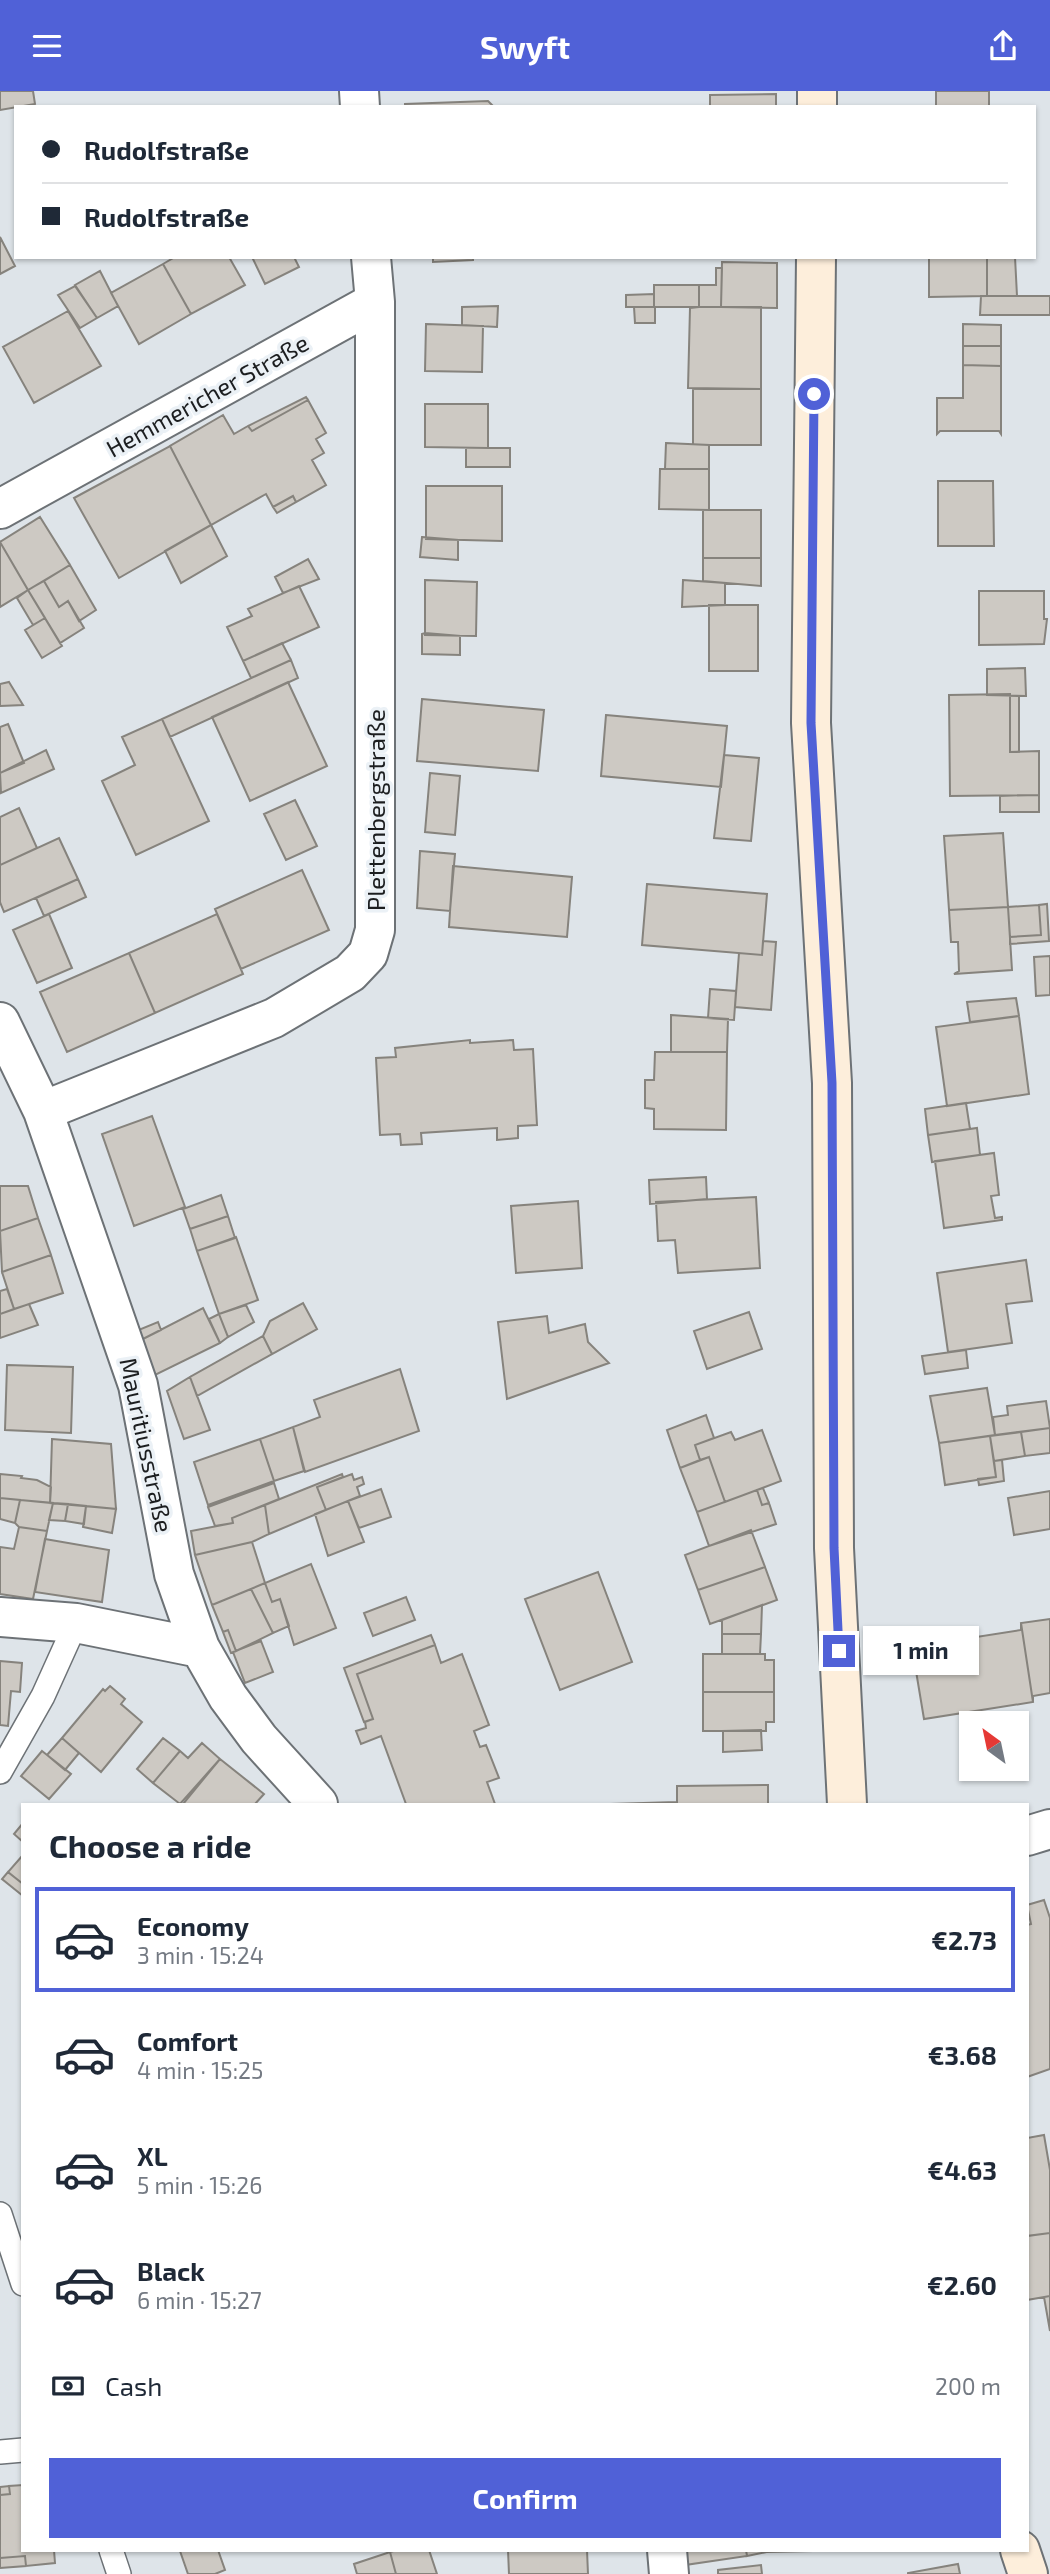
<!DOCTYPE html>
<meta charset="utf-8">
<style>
:root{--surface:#fff;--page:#f2f2f3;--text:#1f2937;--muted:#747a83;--line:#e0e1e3;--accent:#5061d7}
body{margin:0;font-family:"Exo 2",sans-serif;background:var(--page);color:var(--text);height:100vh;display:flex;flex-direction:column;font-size:26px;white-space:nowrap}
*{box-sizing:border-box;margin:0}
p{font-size:23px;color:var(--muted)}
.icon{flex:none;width:38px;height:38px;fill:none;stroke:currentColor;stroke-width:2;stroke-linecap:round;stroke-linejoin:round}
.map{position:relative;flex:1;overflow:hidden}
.drawer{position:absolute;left:21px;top:1712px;width:1008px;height:749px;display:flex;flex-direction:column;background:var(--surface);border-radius:0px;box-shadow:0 2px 5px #0004}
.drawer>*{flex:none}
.top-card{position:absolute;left:14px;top:14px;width:1022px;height:154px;border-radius:0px;box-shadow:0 2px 5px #0004;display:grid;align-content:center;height:154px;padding:0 28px;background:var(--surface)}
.needle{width:46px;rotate:327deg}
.tools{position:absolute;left:959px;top:1620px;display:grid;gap:14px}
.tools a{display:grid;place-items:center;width:70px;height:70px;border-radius:0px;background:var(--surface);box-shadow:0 2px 5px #0004;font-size:35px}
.end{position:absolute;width:32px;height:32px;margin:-16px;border:9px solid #5061d7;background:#fff;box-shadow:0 0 0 4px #fff}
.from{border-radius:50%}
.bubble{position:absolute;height:49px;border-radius:0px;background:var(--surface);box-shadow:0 2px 5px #0004;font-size:23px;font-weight:700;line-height:49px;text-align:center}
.top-card b{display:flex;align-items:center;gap:24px;height:66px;font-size:26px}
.top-card b+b{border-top:2px solid var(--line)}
.top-card i{width:18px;height:18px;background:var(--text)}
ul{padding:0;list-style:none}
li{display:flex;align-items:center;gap:21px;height:105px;margin:0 14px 10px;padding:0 14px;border:4px solid transparent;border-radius:0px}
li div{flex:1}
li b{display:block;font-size:26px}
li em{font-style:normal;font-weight:700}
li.current{border-color:var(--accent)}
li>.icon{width:63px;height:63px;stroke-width:1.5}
h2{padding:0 28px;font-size:32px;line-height:84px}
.pay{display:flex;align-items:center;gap:18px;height:77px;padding:0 28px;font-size:26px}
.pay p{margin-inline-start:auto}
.action{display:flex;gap:14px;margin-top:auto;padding:14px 28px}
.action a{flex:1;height:80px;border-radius:0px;background:var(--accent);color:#fff;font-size:28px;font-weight:700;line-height:80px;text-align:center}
header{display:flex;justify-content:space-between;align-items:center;height:91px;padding:0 28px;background:var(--accent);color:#fff;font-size:32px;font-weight:700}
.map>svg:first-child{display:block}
.building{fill:#cdc9c3;stroke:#86837d;stroke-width:2}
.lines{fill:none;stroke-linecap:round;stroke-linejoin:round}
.lane-casing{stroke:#6d7276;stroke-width:26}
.street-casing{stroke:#6d7276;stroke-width:42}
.secondary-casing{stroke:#6d7276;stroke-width:42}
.lane{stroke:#fff;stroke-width:23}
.street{stroke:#fff;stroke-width:38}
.secondary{stroke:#fdeedb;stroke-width:38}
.route{stroke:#5061d7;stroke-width:9}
.labels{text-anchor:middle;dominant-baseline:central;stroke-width:7;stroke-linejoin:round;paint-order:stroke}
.street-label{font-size:24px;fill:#1c1e20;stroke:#ebf1f6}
</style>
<header><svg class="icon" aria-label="menu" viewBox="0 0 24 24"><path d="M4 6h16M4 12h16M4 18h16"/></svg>Swyft<svg class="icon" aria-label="share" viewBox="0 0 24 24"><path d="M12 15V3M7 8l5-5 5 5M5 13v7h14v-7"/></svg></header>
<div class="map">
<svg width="1050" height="2483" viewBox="0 0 1050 2483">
<rect width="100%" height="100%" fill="#dee4e9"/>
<path class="building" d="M0,0H33L35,13L0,19Z
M936,0H989V16H936Z
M776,3V16H710V4Z
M488,10L494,16H405V13Z
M0,146L15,175L0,183Z
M175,166H229L245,194L191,223L163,173Z
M252,166H294L299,176L265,193Z
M433,166H473V169L433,171Z
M929,166H987V205L929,206Z
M987,166H1015L1017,205H987Z
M722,171L777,172V217L721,216Z
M163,173L191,223L139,253L111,202Z
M716,177H722L721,216H699V194H716Z
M100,180L118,215L97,227L75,194Z
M654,194H699V216H654Z
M75,195L97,227L80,237L58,204Z
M654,203V216H626V204Z
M981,205H1050V224H980Z
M498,215L497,236L462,234V216Z
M634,216H655V232H635Z
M699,216H761V298L688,297L690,217Z
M68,220L101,275L34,312L3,256Z
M426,233L483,235L482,281L425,280Z
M963,233L1001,234V255H963Z
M963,255H1001V275L963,274Z
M963,274L1001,275V343L999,340H940L937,343V307H963Z
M693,298H761V354H693Z
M306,306L308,309L252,340L248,335Z
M308,309L326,342L316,348L324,362L312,369L326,394L296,411L293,405L273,416L266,403L211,434L170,355L223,324L234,343L248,335L252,340Z
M425,313H488V357L425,356Z
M666,352L709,354V378H665Z
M170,355L211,434L119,487L74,407Z
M466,357H510V376H466Z
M660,378H709V419L659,418Z
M938,390H993L994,455H938Z
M426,395H502V450L426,448Z
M293,405L296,411L277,422L273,416Z
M703,419H761V467H703Z
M40,426L70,474L28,499L0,451Z
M211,434L227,465L181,492L165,460Z
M422,446L458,449V469L420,466Z
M0,451L28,499L0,516Z
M703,467H761V495L703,490Z
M308,468L319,488L283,502L275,486Z
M70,474L96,519L79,530L68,510L59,516L44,490Z
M425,489L477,491L476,545L425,544Z
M683,489L725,492V514L682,516Z
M44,490L59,516L68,510L84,537L60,552L28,499Z
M299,495L319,536L243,570L227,536L252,525L248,518Z
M28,499L45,527L33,534L17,507Z
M979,500H1044V528H1047L1044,553L979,554Z
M709,514H758V580H709Z
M45,527L62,555L42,567L25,539Z
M425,542L460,545V564L422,563V543Z
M282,552L291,569L251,587L243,570Z
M291,569L298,587L170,646L162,628Z
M1025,577L1026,605L987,604V578Z
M9,591L23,614L0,615V593Z
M288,591L327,675L250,710L212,626Z
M1010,603V661L1039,660V704L950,705L949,604Z
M1010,605H1019V661H1010Z
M422,608L544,619L538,680L417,670Z
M606,624L727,635L721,696L601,685Z
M162,628L209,730L136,764L102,690L135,674L122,646Z
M8,633L24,672L0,682V636Z
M46,659L54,678L1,702L0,682Z
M724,664L759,667L751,750L714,747Z
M430,682L460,685L455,744L425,741Z
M1039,704V721H1000V705Z
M295,709L317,755L286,769L264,723Z
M19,717L37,757L0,774V726Z
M1003,742L1008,816L949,819L944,745Z
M59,747L78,788L4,821L0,811V774Z
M420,760L455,763L450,820L417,817Z
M453,775L572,786L567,846L449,836Z
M302,779L329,839L241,878L215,818Z
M78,788L86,806L44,825L36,807Z
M647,793L767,803L762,864L642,854Z
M1047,813L1049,850L1010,853V846L1041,844L1039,814Z
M1039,814L1041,844L1010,846L1008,816Z
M1008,816L1012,879L954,883L959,880L958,851H951L949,819Z
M49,823L72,877L37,892L13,839Z
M217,823L243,883L155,922L129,862Z
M763,850L776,851L771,919L735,916L739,862L762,864Z
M129,862L155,922L67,961L40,901Z
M1050,865V904L1036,905L1034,866Z
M710,898L736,900L734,929L708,927Z
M1016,907L1019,925L970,931L967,911Z
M671,924L728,928L727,961H671Z
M1019,925L1029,1003L947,1015L936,936Z
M470,949V952L513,949L514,959L533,958L537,1034L518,1035V1047L497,1049V1037L421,1042L422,1053L401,1054L400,1043L380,1044L376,967L396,966L395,957Z
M655,961H727L726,1039L654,1038V1018L645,1017V989H654Z
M966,1012L970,1038L928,1044L925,1018Z
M152,1025L185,1116L134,1135L102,1043Z
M977,1037L980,1064L932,1071L928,1044Z
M994,1062L999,1104L991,1105L995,1127L1002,1126V1129L944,1137L935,1070Z
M706,1086L707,1108L650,1113L649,1089Z
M0,1095H28L38,1127L0,1140Z
M221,1104L228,1125L190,1138L183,1118Z
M756,1106L760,1177L678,1182L675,1149L658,1150L656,1111Z
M578,1110L582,1177L516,1182L511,1115Z
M228,1125L235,1147L197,1160L190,1138Z
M38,1127L51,1164L2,1181L0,1140Z
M236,1146L258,1209L219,1223L197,1160Z
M51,1164L63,1202L14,1218L2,1181Z
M1026,1169L1032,1210L1006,1213L1012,1252L948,1261L937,1182Z
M7,1198L14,1218L0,1223V1200Z
M303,1212L317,1238L272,1263L263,1245L270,1230Z
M29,1213L38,1234L0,1247V1223Z
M246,1214L254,1231L228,1246L219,1223Z
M203,1217L220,1252L153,1285L137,1251Z
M749,1221L762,1258L707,1278L694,1240Z
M219,1223L228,1246L220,1252L209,1228Z
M547,1225L549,1242L585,1233L588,1251L609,1272L507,1308L498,1231Z
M158,1231L161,1239L139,1250L136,1240Z
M263,1245L272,1263L197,1305L190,1286Z
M966,1259L968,1277L925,1283L922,1265Z
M7,1274L73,1276L71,1342L5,1339Z
M400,1278L419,1340L305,1381L293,1336L320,1326L314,1309Z
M190,1286L210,1339L184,1348L167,1300Z
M987,1297L995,1344L939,1352L930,1305Z
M1046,1310L1050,1337L995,1344L993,1326L1008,1324L1007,1315Z
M706,1324L714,1347L695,1354L700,1369L680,1377L667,1339Z
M293,1336L304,1380L274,1390L260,1348Z
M1050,1337V1362L1025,1365L1021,1341Z
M762,1339L781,1390L725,1411L709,1366L700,1369L695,1354L731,1341L735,1349Z
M1021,1341L1025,1365L994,1370L990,1345Z
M990,1345L996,1386L945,1394L939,1352Z
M52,1348L111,1353L116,1418L50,1412Z
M260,1348L274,1390L208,1414L194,1371Z
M709,1366L725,1411L697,1421L680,1377Z
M1002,1369L1004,1390L979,1394L978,1388L996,1386L994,1370Z
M0,1383L22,1385L21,1387L37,1389L51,1396L50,1412L0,1407Z
M342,1383L343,1386L317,1396L326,1419L269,1443L265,1414Z
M352,1383L354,1389L362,1386L364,1393L357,1396L360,1405L326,1419L317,1396Z
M274,1392L279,1408L232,1427L233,1432L215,1435L208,1416Z
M763,1397L769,1412L762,1414L757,1399Z
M381,1398L391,1426L359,1437L348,1410Z
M757,1399L762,1414L769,1412L776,1433L709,1455L697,1421Z
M1050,1400V1438L1014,1444L1008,1407Z
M0,1407L20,1409L15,1432L0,1428Z
M20,1409L53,1412L47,1440L19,1436L15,1432Z
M348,1410L364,1451L328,1465L315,1423Z
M53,1412L68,1413L65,1430L49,1429Z
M68,1413L86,1415L84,1433L65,1430Z
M265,1414L269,1443L252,1451L195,1464L191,1440L233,1432L232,1427Z
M86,1415L116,1418L112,1442L83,1436Z
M19,1436L47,1440L33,1508L0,1503V1456L14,1458Z
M751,1439L765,1476L698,1499L685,1464Z
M45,1448L109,1459L102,1511L35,1501Z
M252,1451L265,1492L212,1514L195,1464Z
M311,1473L336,1537L294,1554L280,1508L272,1511L265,1492Z
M765,1476L777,1509L710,1533L698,1499Z
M598,1481L632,1571L560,1599L525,1508Z
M265,1492L272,1511L280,1508L289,1535L273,1542L251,1498Z
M251,1498L273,1542L236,1560L228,1539L223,1541L212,1514Z
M406,1506L415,1529L373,1545L364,1522Z
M762,1514L761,1543H722V1529Z
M1050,1528V1602L1033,1605V1611L1021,1532Z
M1021,1532L1033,1611L924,1628L912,1556L1021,1539Z
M228,1539L236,1560L231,1562L223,1541Z
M722,1543H761L760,1563H722Z
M431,1544L435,1554L357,1583L373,1628L364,1631L344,1577Z
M261,1550L273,1581L245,1592L233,1561Z
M435,1554L441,1572L462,1563L489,1634L474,1640L480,1656L486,1654L499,1687L487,1691L495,1713H406L381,1645L361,1653L356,1640L366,1637L365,1631L373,1628L357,1583Z
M703,1563H765V1569H774V1601H703Z
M0,1570L22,1572L20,1601L11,1600L8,1635L0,1634Z
M110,1595L125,1608L121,1613L142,1631L101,1681L62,1647L103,1598L105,1600Z
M703,1601H774V1631H766V1640H703Z
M761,1639L762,1659L723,1661V1640Z
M62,1647L79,1662L65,1679L47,1664Z
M163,1647L180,1660L153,1692L137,1678Z
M202,1652L220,1668L180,1713L153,1692L180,1660L188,1667Z
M42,1660L71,1683L49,1708L21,1685Z
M220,1668L264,1703L255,1713H183Z
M768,1694V1713H610L677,1711V1695Z
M23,1732V1751L14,1743Z
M23,1764V1793L8,1781Z
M8,1781L23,1793V1805L2,1788Z
M1044,1809L1050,1827V1978L1027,1986V1834L1031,1833L1027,1814Z
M1044,2044L1050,2079V2142L1027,2145V2047Z
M1050,2142V2205L1027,2209V2145Z
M1050,2205V2240L1044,2206Z
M23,2394V2459H54L55,2472L26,2475L25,2465L0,2467V2404L10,2403L9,2395Z
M9,2395L10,2403L0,2404V2396Z
M185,2459H218L225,2479L215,2483H188L180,2460Z
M397,2459H429L437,2483H396L390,2461Z
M508,2459H587L588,2483H509Z
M684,2459H746L747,2465L685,2474Z
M746,2459H767V2461L747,2465Z
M767,2459H812V2460L767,2461Z
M390,2461L396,2483H357L354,2473Z
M25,2465L26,2475L0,2477V2467Z
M958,2473L960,2483H908V2482Z
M761,2474L762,2483H718V2479Z"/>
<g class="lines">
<defs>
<path id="lane" d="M0,1681L43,1605L76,1532
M0,2123L23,2193
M0,2361L23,2359
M111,2459L119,2483"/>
<path id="street" d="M359,0L360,16
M0,418L375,211L371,166
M0,931L43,1020L138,1294L174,1483L200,1557L228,1606L259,1648L318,1713
M43,1020L274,927L350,882L368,863L375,839V211
M0,1526L76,1532L200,1557
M1027,1745L1050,1738
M667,2459L669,2483"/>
<path id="secondary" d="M817,16V0
M816,166L811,632L832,992L834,1457L847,1713
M1020,2459L1028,2483"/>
</defs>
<use href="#lane" class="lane-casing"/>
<use href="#street" class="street-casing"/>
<use href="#secondary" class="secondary-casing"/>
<use href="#lane" class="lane"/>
<use href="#street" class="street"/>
<use href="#secondary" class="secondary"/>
</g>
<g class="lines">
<path class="route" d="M814,303L811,632L832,992L834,1457L839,1560"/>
</g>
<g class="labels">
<g class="street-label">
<text transform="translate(207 304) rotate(-29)">Hemmericher Straße</text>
<text transform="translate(375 719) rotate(-90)">Plettenbergstraße</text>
<text transform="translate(147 1354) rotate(78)">Mauritiusstraße</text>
</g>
</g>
</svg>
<div class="tools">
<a><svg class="needle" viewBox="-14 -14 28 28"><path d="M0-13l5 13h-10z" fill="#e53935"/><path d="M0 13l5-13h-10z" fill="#747a83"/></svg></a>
</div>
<i class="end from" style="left:814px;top:303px"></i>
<i class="end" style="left:839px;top:1560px"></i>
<div class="bubble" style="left:863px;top:1535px;width:116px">1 min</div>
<div class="top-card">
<b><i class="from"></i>Rudolfstraße</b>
<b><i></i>Rudolfstraße</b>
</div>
<section class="drawer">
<h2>Choose a ride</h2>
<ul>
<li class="current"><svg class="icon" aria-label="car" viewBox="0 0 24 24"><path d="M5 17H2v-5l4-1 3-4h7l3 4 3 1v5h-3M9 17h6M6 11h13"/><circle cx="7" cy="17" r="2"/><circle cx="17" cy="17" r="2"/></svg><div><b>Economy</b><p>3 min · 15:24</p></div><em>€2.73</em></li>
<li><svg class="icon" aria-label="car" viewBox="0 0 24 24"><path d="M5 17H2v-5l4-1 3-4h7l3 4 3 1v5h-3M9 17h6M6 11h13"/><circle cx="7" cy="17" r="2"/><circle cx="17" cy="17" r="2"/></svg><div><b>Comfort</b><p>4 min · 15:25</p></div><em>€3.68</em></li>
<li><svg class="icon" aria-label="car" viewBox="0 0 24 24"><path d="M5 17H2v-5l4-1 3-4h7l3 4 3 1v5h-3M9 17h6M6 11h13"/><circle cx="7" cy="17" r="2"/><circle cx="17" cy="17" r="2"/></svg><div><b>XL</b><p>5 min · 15:26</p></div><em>€4.63</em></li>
<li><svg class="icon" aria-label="car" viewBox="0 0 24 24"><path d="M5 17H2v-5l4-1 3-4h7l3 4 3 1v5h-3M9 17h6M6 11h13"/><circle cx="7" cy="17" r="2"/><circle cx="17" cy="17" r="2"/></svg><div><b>Black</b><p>6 min · 15:27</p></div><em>€2.60</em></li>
</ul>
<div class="pay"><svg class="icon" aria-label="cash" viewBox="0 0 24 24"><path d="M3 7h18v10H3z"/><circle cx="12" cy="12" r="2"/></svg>Cash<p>200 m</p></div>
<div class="action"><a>Confirm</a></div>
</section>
</div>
